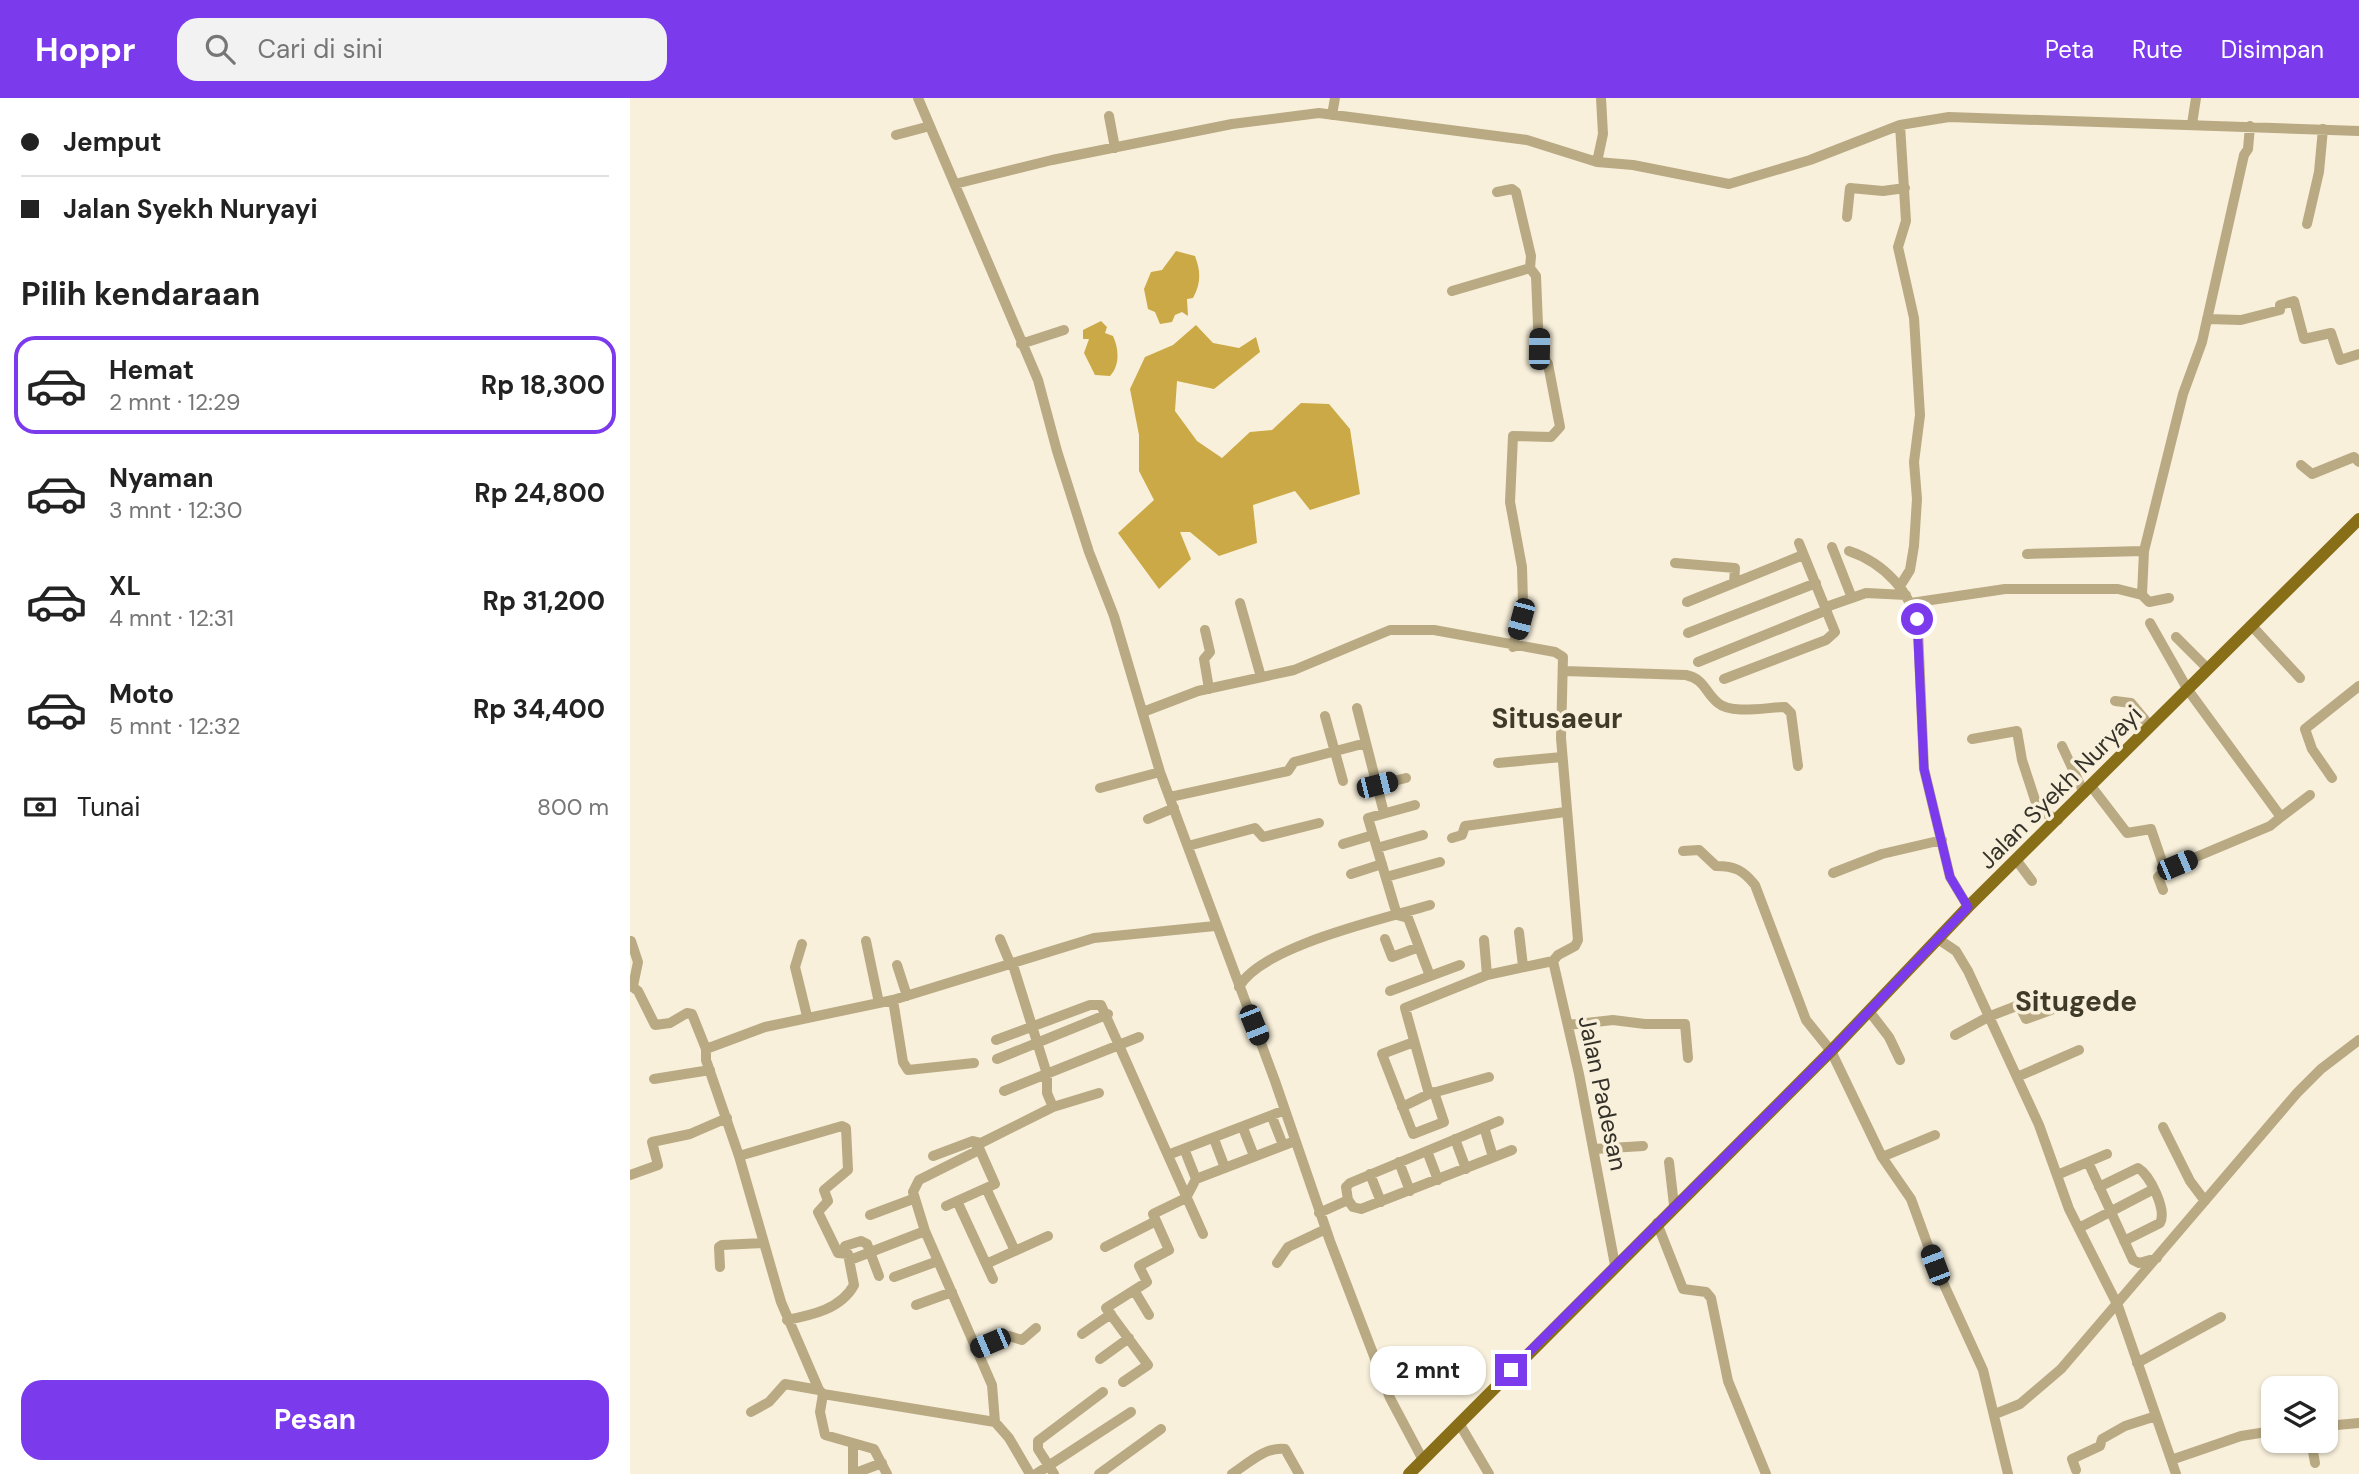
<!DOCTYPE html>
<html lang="id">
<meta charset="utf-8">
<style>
:root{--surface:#fff;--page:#f2f2f2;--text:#222;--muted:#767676;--line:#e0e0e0;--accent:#7c3aed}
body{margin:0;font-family:"DM Sans",sans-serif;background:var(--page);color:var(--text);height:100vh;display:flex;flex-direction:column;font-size:26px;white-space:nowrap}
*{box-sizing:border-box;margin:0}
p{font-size:23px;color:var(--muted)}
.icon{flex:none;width:38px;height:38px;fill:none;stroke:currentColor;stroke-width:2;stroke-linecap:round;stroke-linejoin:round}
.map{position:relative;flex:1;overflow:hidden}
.side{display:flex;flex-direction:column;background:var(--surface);width:630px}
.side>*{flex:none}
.guide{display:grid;align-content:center;height:154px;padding:0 21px;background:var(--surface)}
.buttons{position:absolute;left:1631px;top:1278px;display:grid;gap:14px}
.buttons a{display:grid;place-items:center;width:77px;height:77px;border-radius:14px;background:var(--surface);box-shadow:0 2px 5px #0004;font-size:35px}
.end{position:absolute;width:32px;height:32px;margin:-16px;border:9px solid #7c3aed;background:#fff;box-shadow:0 0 0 4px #fff}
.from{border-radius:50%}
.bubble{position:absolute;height:49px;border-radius:21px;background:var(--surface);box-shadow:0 2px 5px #0004;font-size:23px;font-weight:700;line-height:49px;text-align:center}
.car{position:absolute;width:21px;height:42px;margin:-21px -10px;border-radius:9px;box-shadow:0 0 5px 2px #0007;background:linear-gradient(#222 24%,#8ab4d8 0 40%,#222 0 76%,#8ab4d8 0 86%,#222 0)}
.guide b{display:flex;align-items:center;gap:24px;height:66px;font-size:26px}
.guide b+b{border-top:2px solid var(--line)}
.guide i{width:18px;height:18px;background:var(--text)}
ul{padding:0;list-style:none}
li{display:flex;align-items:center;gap:21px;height:98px;margin:0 14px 10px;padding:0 7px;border:4px solid transparent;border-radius:21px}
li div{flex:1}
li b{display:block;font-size:26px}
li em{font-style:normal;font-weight:700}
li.active{border-color:var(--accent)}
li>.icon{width:63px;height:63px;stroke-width:1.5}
h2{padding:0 21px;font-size:32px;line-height:84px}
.pay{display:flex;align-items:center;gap:18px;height:77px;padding:0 21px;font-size:26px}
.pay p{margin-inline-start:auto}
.button{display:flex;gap:14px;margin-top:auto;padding:14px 21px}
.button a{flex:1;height:80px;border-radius:21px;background:var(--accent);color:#fff;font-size:28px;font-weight:700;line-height:80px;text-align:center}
header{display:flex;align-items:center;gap:42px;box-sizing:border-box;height:98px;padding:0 35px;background:var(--accent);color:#fff}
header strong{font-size:33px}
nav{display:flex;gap:38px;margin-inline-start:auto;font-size:24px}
.search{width:490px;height:63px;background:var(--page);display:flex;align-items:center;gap:18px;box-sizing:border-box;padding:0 24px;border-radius:21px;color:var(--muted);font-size:26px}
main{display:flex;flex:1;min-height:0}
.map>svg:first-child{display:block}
.forest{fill:#cba946}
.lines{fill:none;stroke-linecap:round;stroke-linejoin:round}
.minor{stroke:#b9aa84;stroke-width:10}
.major{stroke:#896e18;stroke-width:12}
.route{stroke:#7c3aed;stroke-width:9}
.labels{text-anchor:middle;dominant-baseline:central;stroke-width:7;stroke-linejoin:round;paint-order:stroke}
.street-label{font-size:24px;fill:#343129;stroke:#f8f0db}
.quarter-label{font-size:28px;font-weight:bold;fill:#403a29;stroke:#f8f0db}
</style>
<header>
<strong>Hoppr</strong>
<div class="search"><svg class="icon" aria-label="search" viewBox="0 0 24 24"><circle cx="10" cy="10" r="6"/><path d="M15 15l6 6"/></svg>Cari di sini</div>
<nav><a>Peta</a><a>Rute</a><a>Disimpan</a></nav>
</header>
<main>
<section class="side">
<div class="guide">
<b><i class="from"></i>Jemput</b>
<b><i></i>Jalan Syekh Nuryayi</b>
</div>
<h2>Pilih kendaraan</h2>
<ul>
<li class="active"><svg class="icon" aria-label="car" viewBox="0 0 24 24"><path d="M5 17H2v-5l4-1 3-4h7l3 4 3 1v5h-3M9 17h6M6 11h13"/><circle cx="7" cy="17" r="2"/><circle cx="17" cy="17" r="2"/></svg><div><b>Hemat</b><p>2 mnt · 12:29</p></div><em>Rp 18,300</em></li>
<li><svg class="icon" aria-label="car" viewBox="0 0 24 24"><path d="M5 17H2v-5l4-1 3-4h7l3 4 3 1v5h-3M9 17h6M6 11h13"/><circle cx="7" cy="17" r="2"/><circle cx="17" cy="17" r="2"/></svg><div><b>Nyaman</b><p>3 mnt · 12:30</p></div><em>Rp 24,800</em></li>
<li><svg class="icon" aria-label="car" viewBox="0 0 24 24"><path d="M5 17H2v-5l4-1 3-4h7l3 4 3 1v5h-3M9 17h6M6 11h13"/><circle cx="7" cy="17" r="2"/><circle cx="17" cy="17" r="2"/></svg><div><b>XL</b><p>4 mnt · 12:31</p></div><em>Rp 31,200</em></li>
<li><svg class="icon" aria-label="car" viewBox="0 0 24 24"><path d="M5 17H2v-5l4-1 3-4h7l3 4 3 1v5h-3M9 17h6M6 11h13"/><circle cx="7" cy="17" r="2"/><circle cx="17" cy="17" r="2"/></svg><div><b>Moto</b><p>5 mnt · 12:32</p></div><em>Rp 34,400</em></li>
</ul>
<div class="pay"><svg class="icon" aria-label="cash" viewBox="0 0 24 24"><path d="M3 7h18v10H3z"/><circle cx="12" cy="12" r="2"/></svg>Tunai<p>800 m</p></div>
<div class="button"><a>Pesan</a></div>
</section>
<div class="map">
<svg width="1729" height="1376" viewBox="0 0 1729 1376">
<rect width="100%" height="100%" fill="#f8f0db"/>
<path class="forest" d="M546,153L565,158C571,174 571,185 563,200L557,201L558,218L552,214L545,217L542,224L530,226L525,214L518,211L514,191L521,174L532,172Z
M471,223L477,229L475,235L483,238C489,251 490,267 480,278L465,277L454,255L459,241H453V232Z
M566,227L583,245L609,250L626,239L630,254L584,291L547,283L545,313L567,343L592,360L620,334L642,332L671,305L699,306L720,331L730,396L680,412L665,393L623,407L627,445L589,458L560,434H550L561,461L529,491L488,435L524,402L509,373V337L500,291L515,259L543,247Z"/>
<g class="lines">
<path class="minor" d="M288,0L408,282L427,353L459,454L484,518L530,674L645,983L700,1143L760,1300L793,1362
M702,17L705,0
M479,18L485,50
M1562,26L1566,0
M1270,27L1276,123L1268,149L1284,220L1290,317L1284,364L1287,401L1284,448L1280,472L1270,488
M266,37L300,28
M967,64L973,36L971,0
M325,86L422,62L602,26L689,15L897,42L967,64L1003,67L1099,86L1180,62L1270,27L1319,19L1729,33
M867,94L882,91L886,94L901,158L900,170L906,178L909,252L918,266L930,329L921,339L883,338L880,404L892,469L893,504L883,549
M1217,119L1220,90L1253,93L1275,90
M1677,126L1689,74L1693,31
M822,193L900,170
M1577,221L1611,222L1650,212V207L1664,203L1674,241L1701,235L1710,262L1729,256
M391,246L434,232
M1671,367L1682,376L1724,359L1729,364
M1202,449L1222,500
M1219,453C1254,465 1282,494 1288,531L1294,671L1320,779L1338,809
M1397,456L1514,453
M1045,465L1105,470L1104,485
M1512,497L1519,504L1539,500
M1057,504L1173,457
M610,505L631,579
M1281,505L1375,491H1488L1512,497L1514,453L1553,296L1572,244L1614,57L1618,51L1620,28
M1196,509L1236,495L1276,497
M1621,527L1670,580
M575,532L580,554L574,561L579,591
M1058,535L1186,485
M1546,539L1578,571
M1068,564L1197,512
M934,573L1056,577C1075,581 1075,595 1088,605C1102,617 1138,609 1155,609L1161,615L1168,668
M1094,581L1196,542L1205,534L1169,445
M1485,603L1501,605L1520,628
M727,610L754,715
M513,614L568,593L664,572L760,532H804L925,554L933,559L931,640L948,842L945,848L928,857L923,863L949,976L985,1167
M695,618L713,683
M1342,641L1387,633L1392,662L1408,711L1428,722
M1432,648L1454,695
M868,665L932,659
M1702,680L1682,651L1675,631L1729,588
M747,687L776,680
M1461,688L1497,735L1521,731L1535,772L1640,728L1651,719L1558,592L1520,525
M470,690L530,674
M540,699L658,673L664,664L736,645
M785,707L738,720L767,817L778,820L800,878
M1651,719L1680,697
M518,721L544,710
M822,740L832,737L835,728L935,714
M713,746L743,737
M558,748L625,730L633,739L689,725
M747,750L793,737
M1053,753L1069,752L1086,768C1105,768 1113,772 1125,787L1176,922L1201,953L1252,1059L1281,1101L1305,1167L1353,1272L1378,1376
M1387,763L1402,783
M1203,775L1252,756L1312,742
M721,776L752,766
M756,779L810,764
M1533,792L1528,779L1535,772
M889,834L893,868
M370,841L380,865
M755,841L762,859L789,849
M1308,841L1326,853L1338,873L1409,1027L1439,1111L1488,1208L1546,1376
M854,842L857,877L923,863
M1,843L8,864L3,888
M236,843L249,905
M172,846L165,869L177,918
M267,867L277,898
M0,887L8,893L25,927L40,925L57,915L62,916L76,951
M609,889C631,848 754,821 800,807
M760,893L830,867
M263,902L273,964L278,972L344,965
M1239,913L1259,939L1270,962
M938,927L983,922L1015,926H1055L1058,960
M1325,937L1358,919L1389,907L1396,921L1421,912
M366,942L460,907H471L573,1136
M784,944L752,956L783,1036L814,1024L804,994
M367,961L478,916
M1387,979L1449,952
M24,981L80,972
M374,993L509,939
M799,996L775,910L857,877
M423,1009L469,995
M772,1009L799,996L859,979
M642,1019L653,1047
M854,1029L863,1059
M1533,1029L1560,1083L1575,1103
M613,1030L624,1058
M584,1041L595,1070
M825,1041L836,1071
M964,1051L1013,1048
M555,1053L566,1081
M797,1053L808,1082
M543,1055L655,1012
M109,1058L212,1028L216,1030L218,1072L194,1092L198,1103L188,1114L208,1155L218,1156L224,1187C211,1211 182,1217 157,1222
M303,1058L343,1043L351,1045
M1252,1059L1305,1037
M769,1064L780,1093
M1039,1064L1044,1107
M1458,1064L1503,1162L1509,1165L1527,1160
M740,1076L751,1104
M0,1077L28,1067L22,1044L60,1036L97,1020
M1427,1077L1477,1056
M1469,1089L1508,1070C1520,1077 1537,1112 1530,1125L1494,1143
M356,1090L385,1153
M718,1102L716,1089L720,1085L869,1023
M327,1103L363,1181
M316,1108L365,1086L349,1050
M689,1115L718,1102L723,1109L731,1111L882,1052
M240,1117L283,1101
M1027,1125L1053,1191L1076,1194L1081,1200L1098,1283L1136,1376
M1449,1130L1522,1092
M215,1148L231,1143L237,1146L249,1178
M475,1149L526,1123
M220,1162L295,1133
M647,1165L658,1149L696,1131
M356,1166L418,1138
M90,1169L89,1149L92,1147L133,1145
M264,1179L308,1163
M504,1192L519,1217
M286,1207L322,1194
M452,1236L481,1216
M345,1251L379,1238L392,1242L406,1230
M470,1261L499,1240
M1507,1265L1591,1219
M493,1284L518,1267L476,1210L517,1184L509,1168L539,1152L523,1116L556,1100L566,1081L665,1043
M193,1296L190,1314L195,1337L244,1351L257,1376
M121,1314L139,1304L155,1286L189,1292
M1365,1316L1390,1306L1431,1271L1667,995L1691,971L1729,942
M365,1324L362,1287L295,1133L283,1094L289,1082L345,1054L351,1045L423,1009L417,995V976L382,864
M829,1325L859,1376
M1696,1328L1729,1325
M1681,1342L1685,1365
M1541,1362L1611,1338L1643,1333
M1446,1372L1442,1361L1470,1348L1472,1341L1495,1328L1526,1318
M223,1376L252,1365
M223,1376V1346
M400,1376L379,1340L365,1324L193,1296L189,1292L151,1204L109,1058L76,962V951L135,929L263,902L464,840L585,828
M406,1376L501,1314
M424,1376L408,1351V1343L473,1294
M469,1376L531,1331
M602,1376C617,1366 636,1348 655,1351L669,1376"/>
<path class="major" d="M779,1376L1201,953L1338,809L1729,421"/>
</g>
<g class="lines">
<path class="route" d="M881,1272L1201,953L1338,809L1320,779L1294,671L1287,521"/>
</g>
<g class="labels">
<g class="street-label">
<text transform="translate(1430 689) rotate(-45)">Jalan Syekh Nuryayi</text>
<text transform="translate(973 995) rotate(78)">Jalan Padesan</text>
</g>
<g class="quarter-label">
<text x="927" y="620">Situsaeur</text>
<text x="1446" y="903">Situgede</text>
</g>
</g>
</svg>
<div class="buttons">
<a><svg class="icon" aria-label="layers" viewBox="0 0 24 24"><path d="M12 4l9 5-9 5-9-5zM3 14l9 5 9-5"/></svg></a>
</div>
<i class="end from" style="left:1287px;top:521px"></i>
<i class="end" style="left:881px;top:1272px"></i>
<div class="bubble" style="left:740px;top:1248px;width:116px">2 mnt</div>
<i class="car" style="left:909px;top:251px;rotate:1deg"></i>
<i class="car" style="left:891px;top:521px;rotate:195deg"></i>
<i class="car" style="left:747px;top:687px;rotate:76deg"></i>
<i class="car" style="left:1547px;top:767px;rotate:67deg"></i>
<i class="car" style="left:624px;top:927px;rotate:158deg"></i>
<i class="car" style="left:1305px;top:1167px;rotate:339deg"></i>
<i class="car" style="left:360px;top:1245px;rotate:247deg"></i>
</div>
</main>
